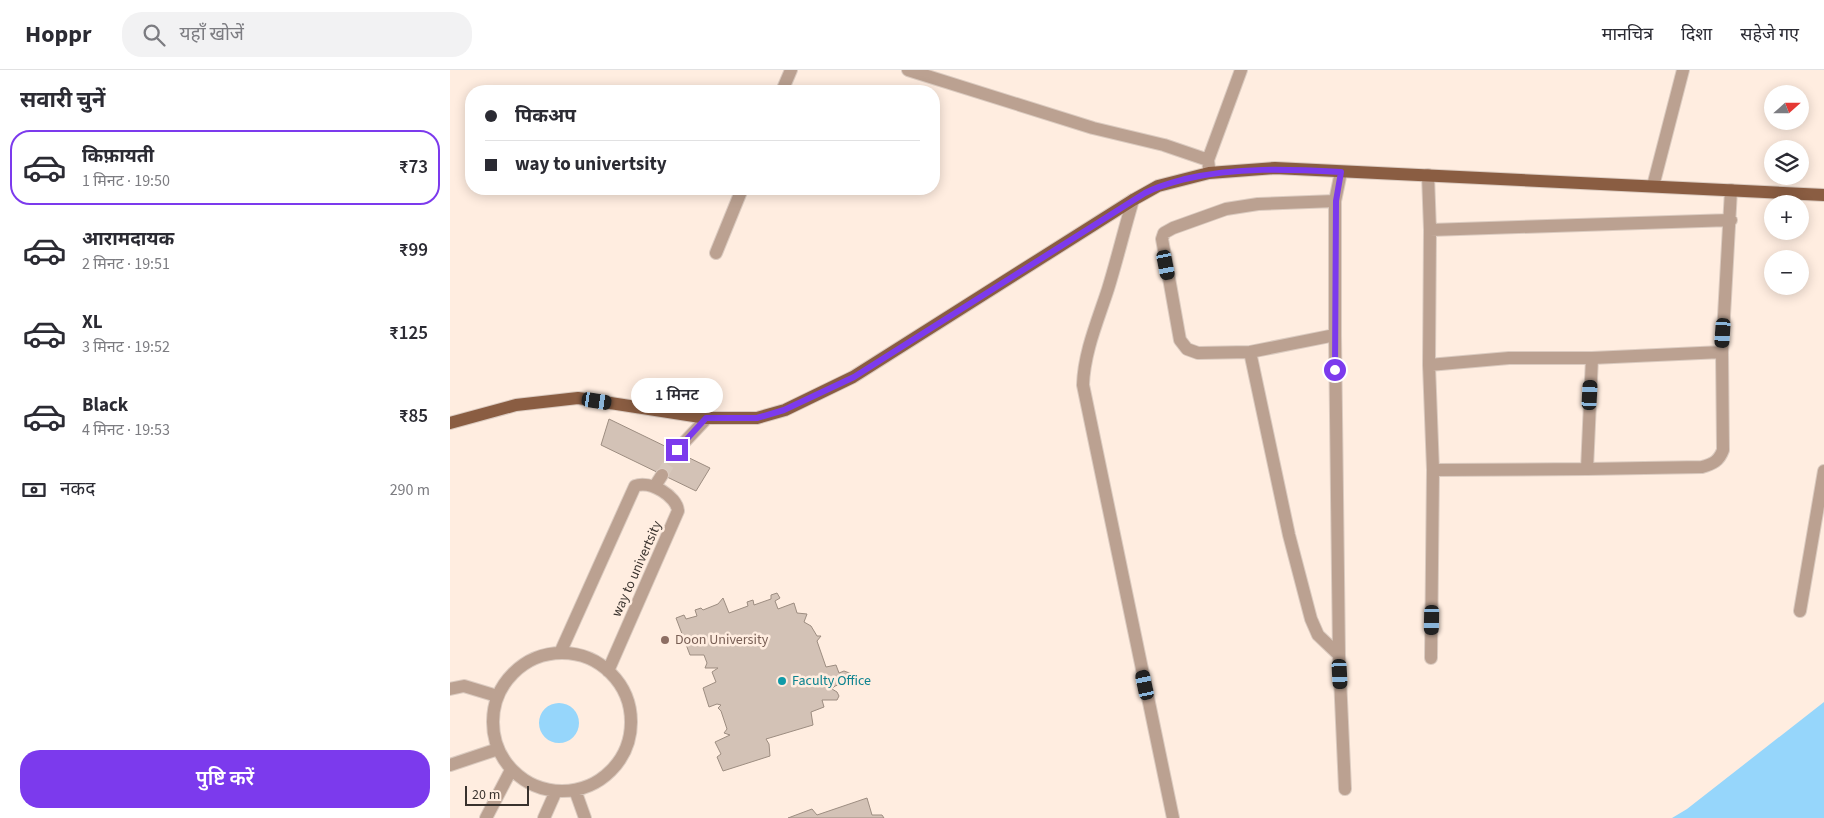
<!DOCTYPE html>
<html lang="hi">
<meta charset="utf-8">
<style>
:root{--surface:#fff;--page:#f2f2f3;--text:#2b2b33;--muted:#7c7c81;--line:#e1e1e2;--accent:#7c3aed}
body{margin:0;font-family:"Source Sans 3","Noto Sans Devanagari",sans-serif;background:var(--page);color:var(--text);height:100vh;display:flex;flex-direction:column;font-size:19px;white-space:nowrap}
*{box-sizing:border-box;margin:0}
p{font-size:16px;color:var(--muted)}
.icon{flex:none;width:28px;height:28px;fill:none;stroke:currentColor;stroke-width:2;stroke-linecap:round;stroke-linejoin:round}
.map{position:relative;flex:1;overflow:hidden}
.side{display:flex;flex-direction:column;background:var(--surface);width:450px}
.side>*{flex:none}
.guide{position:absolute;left:15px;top:15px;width:475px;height:110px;border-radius:20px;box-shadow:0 2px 12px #0003;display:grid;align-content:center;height:110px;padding:0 20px;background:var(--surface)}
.needle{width:32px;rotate:69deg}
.fabs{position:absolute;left:1314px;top:15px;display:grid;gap:10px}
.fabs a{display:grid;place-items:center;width:45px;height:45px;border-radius:50%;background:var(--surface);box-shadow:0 2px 12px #0003;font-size:25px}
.scale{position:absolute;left:15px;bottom:12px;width:64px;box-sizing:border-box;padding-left:5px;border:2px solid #39322d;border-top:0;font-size:14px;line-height:18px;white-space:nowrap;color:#39322d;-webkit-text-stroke:4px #ffede0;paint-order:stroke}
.end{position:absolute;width:22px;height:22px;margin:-11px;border:6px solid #7c3aed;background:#fff;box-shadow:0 0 0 2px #fff}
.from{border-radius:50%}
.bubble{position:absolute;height:35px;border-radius:18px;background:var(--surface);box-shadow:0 2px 12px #0003;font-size:16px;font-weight:600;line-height:35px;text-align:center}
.car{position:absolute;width:15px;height:30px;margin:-15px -8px;border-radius:6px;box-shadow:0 0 4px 1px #0007;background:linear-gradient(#222 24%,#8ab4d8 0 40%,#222 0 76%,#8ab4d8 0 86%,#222 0)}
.guide b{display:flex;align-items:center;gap:18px;height:48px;font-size:19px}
.guide b+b{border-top:1px solid var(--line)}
.guide i{width:12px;height:12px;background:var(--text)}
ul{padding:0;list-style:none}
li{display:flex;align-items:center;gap:15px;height:75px;margin:0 10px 8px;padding:0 10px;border:2px solid transparent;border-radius:20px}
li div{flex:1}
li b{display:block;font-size:19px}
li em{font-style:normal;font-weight:600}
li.on{border-color:var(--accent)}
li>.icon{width:45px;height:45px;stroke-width:1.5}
h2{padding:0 20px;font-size:22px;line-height:60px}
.pay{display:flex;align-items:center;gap:12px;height:55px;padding:0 20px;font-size:19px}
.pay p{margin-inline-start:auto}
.primary-button{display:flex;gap:10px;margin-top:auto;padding:10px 20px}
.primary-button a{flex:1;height:58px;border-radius:20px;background:var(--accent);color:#fff;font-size:20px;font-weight:600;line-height:58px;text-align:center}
header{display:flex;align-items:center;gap:30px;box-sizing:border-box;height:70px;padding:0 25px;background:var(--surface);border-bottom:1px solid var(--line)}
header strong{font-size:24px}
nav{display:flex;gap:28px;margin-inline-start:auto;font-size:18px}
.search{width:350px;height:45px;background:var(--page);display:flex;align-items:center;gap:12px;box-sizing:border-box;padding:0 18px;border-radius:20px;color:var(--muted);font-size:19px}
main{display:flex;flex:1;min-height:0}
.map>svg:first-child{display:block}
.water{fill:#96d6fb}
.building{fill:#d3c2b6;stroke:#9d8d81}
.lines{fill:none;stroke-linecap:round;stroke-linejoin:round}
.minor-tunnel{stroke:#d7c8bc;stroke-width:12;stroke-dasharray:12 6;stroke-linecap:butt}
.minor-casing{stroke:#dbcbc0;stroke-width:14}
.major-casing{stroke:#dbcbc0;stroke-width:14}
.minor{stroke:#bba191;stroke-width:12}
.major{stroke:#8a5d42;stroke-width:12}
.route{stroke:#7c3aed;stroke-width:6}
.education-dot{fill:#8d6e63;stroke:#ffede0;stroke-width:2}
.culture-dot{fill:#0f9aa8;stroke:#ffede0;stroke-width:2}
.labels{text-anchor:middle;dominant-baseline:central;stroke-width:5;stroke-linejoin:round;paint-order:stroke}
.street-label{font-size:14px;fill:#39322d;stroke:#ffede0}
.education-label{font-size:14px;fill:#785e54;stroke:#ffede0;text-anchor:start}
.culture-label{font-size:14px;fill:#0d838f;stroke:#ffede0;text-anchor:start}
</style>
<header>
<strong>Hoppr</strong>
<div class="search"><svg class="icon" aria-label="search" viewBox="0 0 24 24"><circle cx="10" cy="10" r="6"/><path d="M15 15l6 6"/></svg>यहाँ खोजें</div>
<nav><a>मानचित्र</a><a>दिशा</a><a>सहेजे गए</a></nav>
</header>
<main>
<section class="side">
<h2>सवारी चुनें</h2>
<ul>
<li class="on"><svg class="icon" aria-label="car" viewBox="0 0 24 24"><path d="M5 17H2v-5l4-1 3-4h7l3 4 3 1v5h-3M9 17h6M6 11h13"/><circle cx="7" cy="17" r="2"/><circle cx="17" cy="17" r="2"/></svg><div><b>किफ़ायती</b><p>1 मिनट · 19:50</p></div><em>₹73</em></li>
<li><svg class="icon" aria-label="car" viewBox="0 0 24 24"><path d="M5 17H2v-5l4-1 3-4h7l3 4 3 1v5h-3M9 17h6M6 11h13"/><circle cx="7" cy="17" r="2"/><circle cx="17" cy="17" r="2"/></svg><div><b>आरामदायक</b><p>2 मिनट · 19:51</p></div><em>₹99</em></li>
<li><svg class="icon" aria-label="car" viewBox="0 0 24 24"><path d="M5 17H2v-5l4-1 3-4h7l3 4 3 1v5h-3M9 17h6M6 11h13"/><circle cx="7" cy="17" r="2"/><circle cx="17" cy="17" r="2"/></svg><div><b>XL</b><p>3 मिनट · 19:52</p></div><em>₹125</em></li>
<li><svg class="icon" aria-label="car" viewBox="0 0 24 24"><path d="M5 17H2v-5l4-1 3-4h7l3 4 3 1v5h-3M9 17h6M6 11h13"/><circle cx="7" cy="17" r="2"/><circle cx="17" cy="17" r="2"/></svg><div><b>Black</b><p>4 मिनट · 19:53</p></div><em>₹85</em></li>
</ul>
<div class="pay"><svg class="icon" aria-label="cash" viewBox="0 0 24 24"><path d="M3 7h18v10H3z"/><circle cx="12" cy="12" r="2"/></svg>नकद<p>290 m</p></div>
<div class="primary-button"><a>पुष्टि करें</a></div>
</section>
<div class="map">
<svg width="1374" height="748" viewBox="0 0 1374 748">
<rect width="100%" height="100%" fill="#ffede0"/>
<path class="water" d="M1374,632V748H1222L1237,739Z
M89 653a20 20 0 1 1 40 0a20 20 0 1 1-40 0Z"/>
<path class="building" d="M159,349L260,398L246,421L151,375Z
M327,523L330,528L325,531L328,539L344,533L347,543L357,544L354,552L361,556L367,566H371L367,571L376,597L386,595L389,603L394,601L402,604L404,609L385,616L382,619L387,622L389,626L387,630H372L374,637L361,642L363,655L316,669L319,674L320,686L273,701L267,687L271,684L265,672L280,665L274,663L277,659L271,641L268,638L271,635L267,634L259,637L253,618L266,612L262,602L268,598H255L257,593L254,585H240L226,548L234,545L236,549L247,546L245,540L251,538L253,540L268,534L273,528L279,543L298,536L297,532L303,530L304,535L321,529V525Z
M417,728L422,745H432L434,748H338L362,739L367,745Z"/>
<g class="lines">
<path class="minor-tunnel" d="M212,405L227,380"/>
<defs>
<path id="minor" d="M458,0L643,58L714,75L758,90
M332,21L341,0
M759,98L758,90L791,0
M891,102L885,131V265L889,585L895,719
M978,105L980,160L979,295L983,400L981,588
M1203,116L1233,0
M683,130C674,160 667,190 658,219C648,250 634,282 633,315L723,748
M980,160L1281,150
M266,183L292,119
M885,265L800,282L748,283L737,279L730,270L712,169L714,163L723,158L776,139L808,134L885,131
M800,282L839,465L861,549L868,565L889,585
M979,295L1059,288H1142L1272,282L1281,120
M227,380L257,348
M1137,399L1142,288
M983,400L1137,399L1252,397C1263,394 1269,391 1273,380L1272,282
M205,416L212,405
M1350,541L1374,401
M43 652a69 69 0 1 1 138 0a69 69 0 1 1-138 0Z
M110,583L185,416C200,410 227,426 228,441L158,601
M0,619L14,616L47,626
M0,695L48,679
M125,720L135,748
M36,748L61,700
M94,748L106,721"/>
<path id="major" d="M0,353L66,335L128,328L257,348H307L335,340L403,307L683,130L708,116L759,103L825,98L1374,125"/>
</defs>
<use href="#minor" class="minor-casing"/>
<use href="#major" class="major-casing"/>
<use href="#minor" class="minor"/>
<use href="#major" class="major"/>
</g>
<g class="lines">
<path class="route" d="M227,380L256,348H307L334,340L404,307L695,123C708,116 720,113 735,109C786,97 839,99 891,102L886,131L885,300"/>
</g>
<circle class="education-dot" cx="215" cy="570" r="5"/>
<circle class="culture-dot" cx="332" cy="611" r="5"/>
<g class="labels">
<g class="street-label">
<text transform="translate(187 499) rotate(-66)">way to univertsity</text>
</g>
<g class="education-label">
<text x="225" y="570">Doon University</text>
</g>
<g class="culture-label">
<text x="342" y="611">Faculty Office</text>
</g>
</g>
</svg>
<div class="fabs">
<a><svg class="needle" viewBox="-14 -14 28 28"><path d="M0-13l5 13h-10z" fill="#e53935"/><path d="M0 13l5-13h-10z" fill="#7c7c81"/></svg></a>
<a><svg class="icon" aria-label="layers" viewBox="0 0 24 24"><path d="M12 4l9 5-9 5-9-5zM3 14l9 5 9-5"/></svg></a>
<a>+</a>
<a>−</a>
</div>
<div class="scale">20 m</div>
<i class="end from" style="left:885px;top:300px"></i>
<i class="end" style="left:227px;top:380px"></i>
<div class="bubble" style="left:181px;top:308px;width:92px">1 मिनट</div>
<i class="car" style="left:716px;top:195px;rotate:169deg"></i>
<i class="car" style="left:1273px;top:263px;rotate:184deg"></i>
<i class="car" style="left:1140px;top:325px;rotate:3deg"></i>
<i class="car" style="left:147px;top:331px;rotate:99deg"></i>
<i class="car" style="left:982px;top:550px;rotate:181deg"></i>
<i class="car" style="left:890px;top:604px;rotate:177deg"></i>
<i class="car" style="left:695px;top:615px;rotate:348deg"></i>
<div class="guide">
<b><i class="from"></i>पिकअप</b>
<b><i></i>way to univertsity</b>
</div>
</div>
</main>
